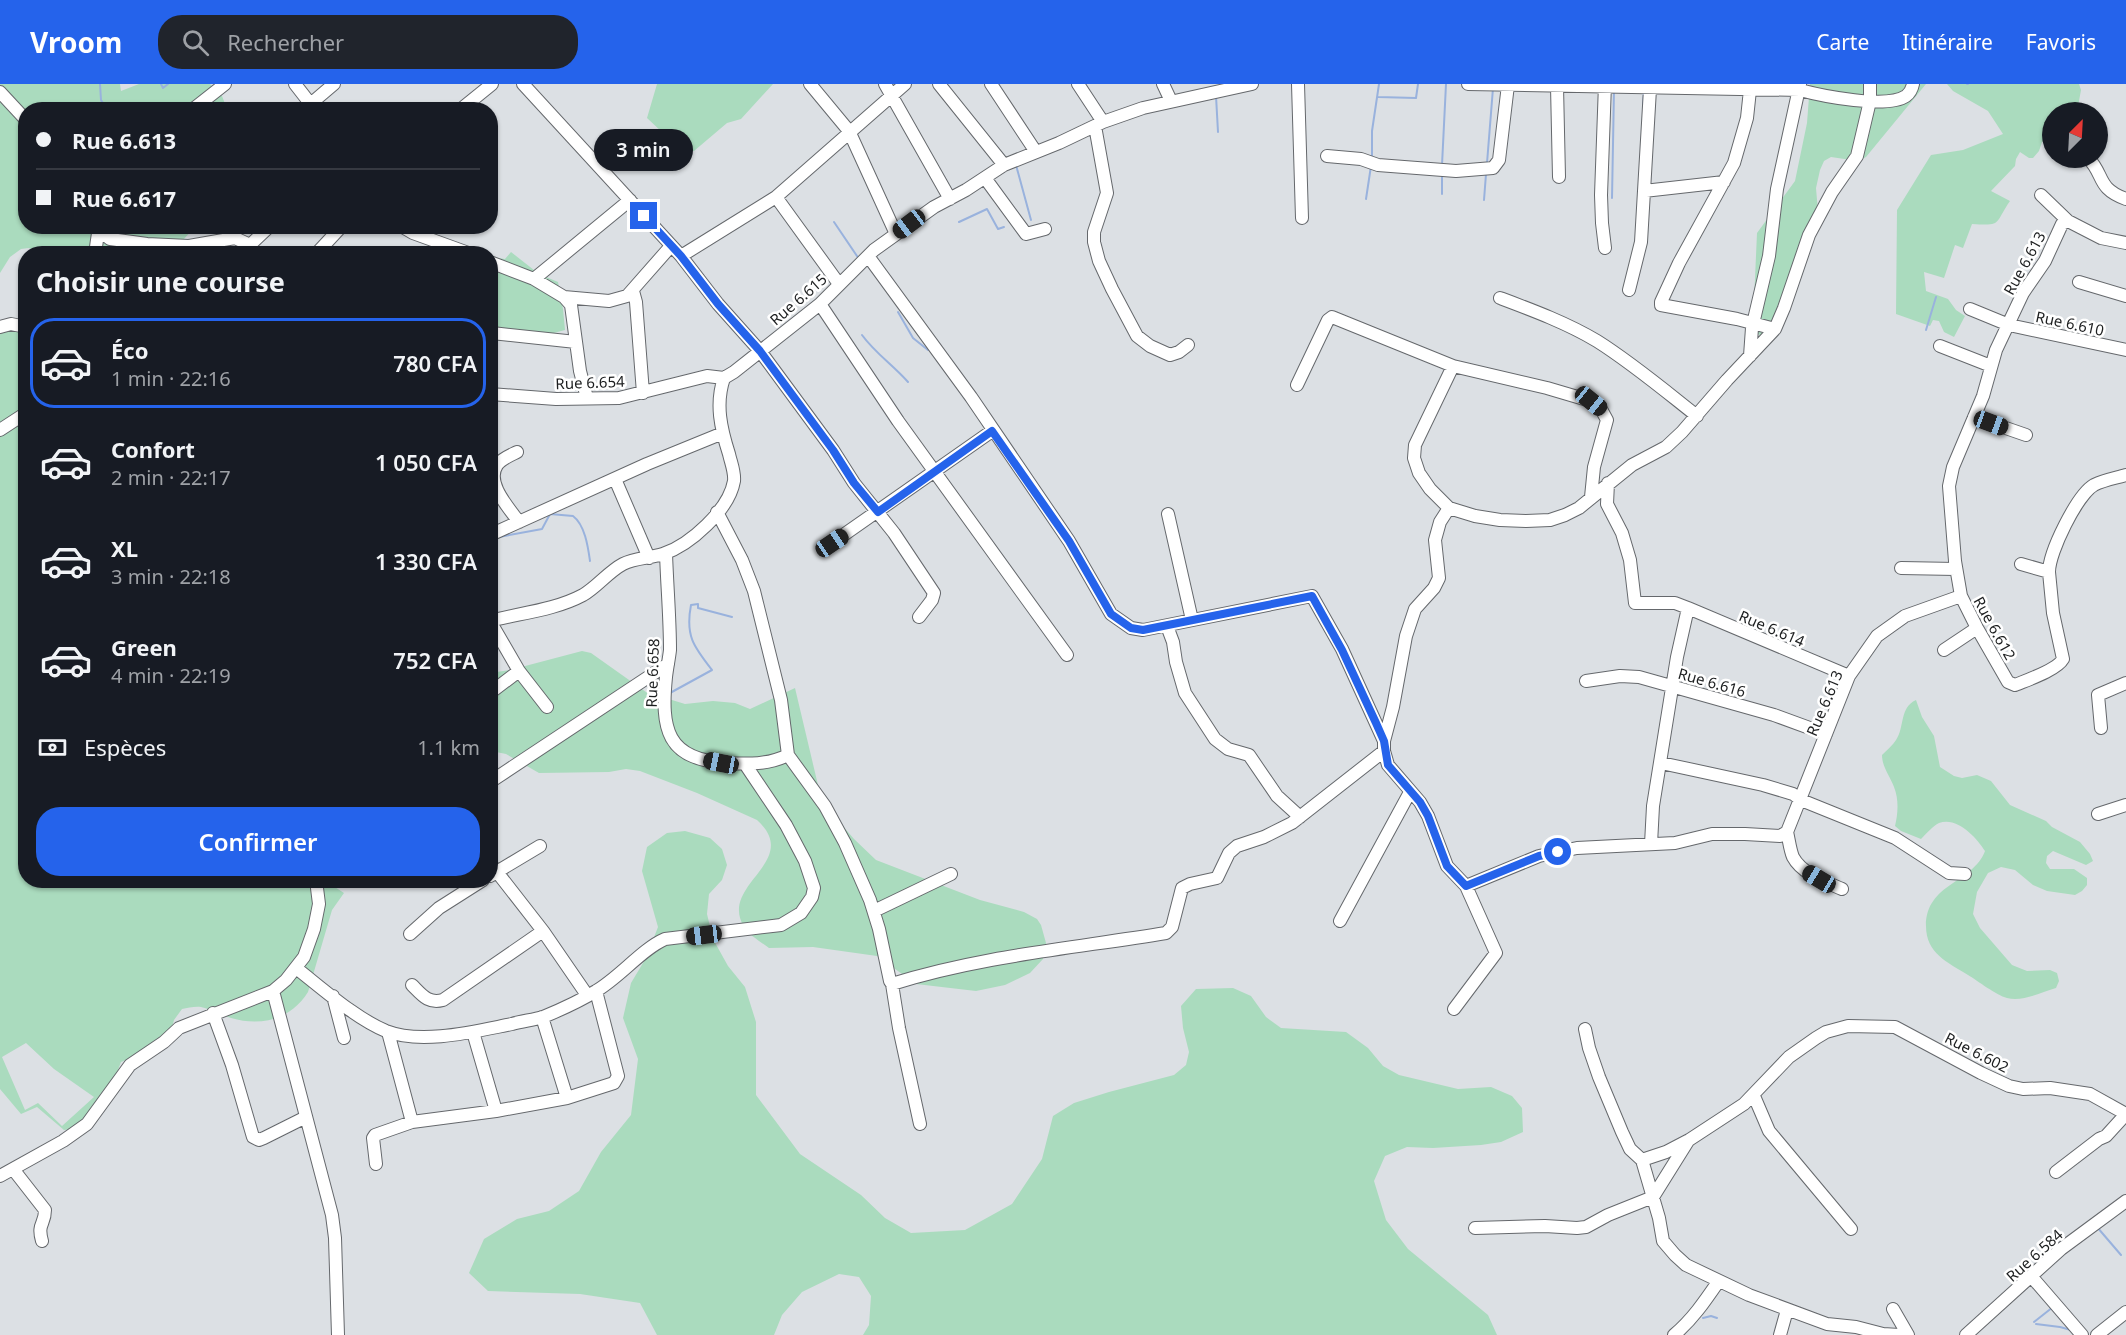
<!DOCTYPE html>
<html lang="fr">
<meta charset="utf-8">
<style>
:root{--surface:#171b24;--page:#20242c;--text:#f1f3f6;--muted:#9ea1a6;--line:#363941;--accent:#2563eb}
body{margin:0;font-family:"Noto Sans",sans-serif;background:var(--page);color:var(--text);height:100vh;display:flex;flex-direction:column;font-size:22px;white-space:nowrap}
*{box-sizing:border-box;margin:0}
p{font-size:20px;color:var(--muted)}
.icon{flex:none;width:33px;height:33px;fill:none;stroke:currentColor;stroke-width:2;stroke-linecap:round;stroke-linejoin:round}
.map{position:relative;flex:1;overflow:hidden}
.sheet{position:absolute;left:18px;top:162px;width:480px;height:642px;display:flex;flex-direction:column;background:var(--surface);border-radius:24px;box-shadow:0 2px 4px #0004}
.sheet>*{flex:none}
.banner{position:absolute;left:18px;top:18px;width:480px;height:132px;border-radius:24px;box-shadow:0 2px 4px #0004;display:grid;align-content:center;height:132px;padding:0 18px;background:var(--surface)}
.needle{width:39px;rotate:24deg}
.fabs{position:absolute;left:2042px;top:18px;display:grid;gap:12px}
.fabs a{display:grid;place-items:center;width:66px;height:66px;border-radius:50%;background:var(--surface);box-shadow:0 2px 4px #0004;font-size:30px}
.end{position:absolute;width:27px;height:27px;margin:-14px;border:8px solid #2563eb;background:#fff;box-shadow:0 0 0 3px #fff}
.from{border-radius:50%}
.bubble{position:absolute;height:42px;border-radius:21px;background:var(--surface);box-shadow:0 2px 4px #0004;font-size:20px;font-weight:600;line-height:42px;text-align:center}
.car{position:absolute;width:18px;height:36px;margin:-18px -9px;border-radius:8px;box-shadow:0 0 4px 2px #0007;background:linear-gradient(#222 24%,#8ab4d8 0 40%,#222 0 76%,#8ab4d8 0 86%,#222 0)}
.banner b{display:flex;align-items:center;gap:21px;height:57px;font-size:22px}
.banner b+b{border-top:2px solid var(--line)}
.banner i{width:15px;height:15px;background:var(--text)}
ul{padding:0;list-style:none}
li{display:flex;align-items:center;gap:18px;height:90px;margin:0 12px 9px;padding:0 6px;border:3px solid transparent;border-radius:24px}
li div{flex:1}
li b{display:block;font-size:22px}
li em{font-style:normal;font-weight:600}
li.on{border-color:var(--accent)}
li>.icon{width:54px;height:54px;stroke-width:1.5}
h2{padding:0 18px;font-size:27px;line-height:72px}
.pay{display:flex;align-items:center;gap:15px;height:66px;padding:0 18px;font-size:22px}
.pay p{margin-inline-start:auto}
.action{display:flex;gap:12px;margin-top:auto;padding:12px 18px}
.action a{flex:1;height:69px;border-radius:24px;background:var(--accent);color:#fff;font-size:24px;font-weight:600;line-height:69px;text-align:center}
header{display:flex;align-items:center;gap:36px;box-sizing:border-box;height:84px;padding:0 30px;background:var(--accent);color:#fff}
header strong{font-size:28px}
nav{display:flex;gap:33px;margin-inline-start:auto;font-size:21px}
.search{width:420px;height:54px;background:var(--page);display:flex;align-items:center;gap:15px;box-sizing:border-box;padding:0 21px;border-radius:24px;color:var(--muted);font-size:22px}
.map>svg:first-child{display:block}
.green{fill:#aadbbe;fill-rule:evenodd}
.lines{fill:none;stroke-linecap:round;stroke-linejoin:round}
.stream{stroke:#99b2dd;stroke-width:2}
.minor-casing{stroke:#65686c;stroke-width:14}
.minor{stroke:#fff;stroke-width:12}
.route{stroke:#2563eb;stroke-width:8}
.labels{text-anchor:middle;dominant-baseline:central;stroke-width:5;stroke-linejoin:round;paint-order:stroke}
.street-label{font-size:15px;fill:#1d1f20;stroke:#fff}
</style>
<header>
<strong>Vroom</strong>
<div class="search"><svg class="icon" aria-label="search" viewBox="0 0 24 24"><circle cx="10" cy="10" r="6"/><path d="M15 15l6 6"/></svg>Rechercher</div>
<nav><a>Carte</a><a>Itinéraire</a><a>Favoris</a></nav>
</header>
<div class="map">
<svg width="2126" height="1251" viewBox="0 0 2126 1251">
<rect width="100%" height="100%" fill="#dce0e4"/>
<path class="green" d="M0,0H120L121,7L139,0H210L222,12L227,25L26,26V142L195,143L171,169H133L100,161H90L85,170L39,169L29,164L21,165L10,173L0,189Z
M657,0H773L741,35L727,39L694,67L679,64L647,34Z
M1810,0H1926L1866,73L1858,77L1831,73L1824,77L1820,86L1816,104L1819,140L1770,255L1762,254L1756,247L1754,217L1757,149L1795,97L1807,39Z
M1947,0H2079L2081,6L2077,28H2052V51L2042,58L2039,67L2033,74H2029L2020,68L2016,75L2015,82L1991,107L2010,117C1994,140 2003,142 1972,140L1963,164L1955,161L1944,194L1924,188L1926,207L1948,215L1956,226L1965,232L1954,253L1944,248L1939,237L1933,236L1930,242L1896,230L1897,126L1931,71L1963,66L2003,50L1988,27L1953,7Z
M511,168L539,190L558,198L563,225L565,246L520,258L491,256L490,173L505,175Z
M25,241L26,312L23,317L26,320V796H324L344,809L332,826L308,908C291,935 262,943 231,934C221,931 211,925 201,923C195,922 188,924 182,925L174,936L171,947L143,969L121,978L107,1015L72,1045L64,1046L37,1023L21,1030L0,1005V246ZM26,959L54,985L94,1013L62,1042L38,1019L25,1026L2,973Z
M582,567L591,569L646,608L685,620L713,617L735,619L750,625L795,604L822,718L854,755L876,776L980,816L1024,828L1037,835L1041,841L1046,859L1043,875L1030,889L1005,901L976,907L916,900L877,872L813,863L769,864C761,858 749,851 744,843C718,800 803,778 757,736L697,709L640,687L626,685L609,688L539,689L506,670L491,667L490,589L510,586Z
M1916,616L1922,633L1934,652L1940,683L1954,692L1962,694L1977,691L1991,697L2010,721L2046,737L2052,743L2080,758L2090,770L2093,777L2086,781L2053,767L2047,772L2046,779L2050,785H2074L2087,794V801L2082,807L2075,811L2047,807L2033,801L2015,786L2001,783L1988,789L1977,808L1973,830L1980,844L2012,881L2027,887L2050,886L2057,889L2059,897L2056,904C2042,908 2023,918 2007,914C1996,911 1978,897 1968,891C1947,878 1926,869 1926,842C1926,799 1973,799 1985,767C1977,754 1957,732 1939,739C1933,742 1926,750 1921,755L1901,747L1895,742C1898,730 1899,715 1894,703C1890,692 1882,683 1882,671C1887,666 1893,661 1896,656C1905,643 1899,624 1916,616Z
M685,747L710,754L722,765L727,781L722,796L709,810L707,830L713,855L728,882L745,903L756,938V1011L800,1070L861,1111L885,1134L911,1149L965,1146L1012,1120L1042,1075L1053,1032L1074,1019L1109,1008L1174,991L1186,981L1189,968L1183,944L1181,922L1196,905L1233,904L1251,912L1266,933L1281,944L1346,948L1368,964L1383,982L1399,991L1458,1005L1491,1003L1512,1012L1522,1024L1523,1048L1501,1058L1481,1061L1433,1064L1407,1063L1385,1072L1374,1097L1386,1136L1408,1165L1488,1231L1497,1251H863L869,1241L871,1212L859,1193L839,1190L802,1208L782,1231L774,1251H657L640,1219L580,1210L488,1207L469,1189L484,1155L517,1135L549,1127L579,1107L601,1068L631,1031L638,975L623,934L631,899L646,874L658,843L642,787L647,763L667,749Z"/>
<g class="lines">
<path class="stream" d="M100,0L101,16L107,26
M161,0L163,4L168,0
M1967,0H1968
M1216,12L1218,48
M1378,13L1416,14L1418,0
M1643,22L1644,7
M1372,74V47L1379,0
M1487,79L1493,4
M1016,81L1031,136
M1442,81L1446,0
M1442,90V110
M1612,114L1614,6
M1366,115L1371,82
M1484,116L1486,90
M834,138L859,175
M959,138L987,125L998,145L1004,143
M898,228L913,254L928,266
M1926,246L1936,213
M862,251C875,269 893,281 908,298
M490,423L493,408
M499,453L542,445L550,430L573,432C585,441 588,463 590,477
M670,609L712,586C694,563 685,552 691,521L698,520V524L732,533
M2097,1143L2121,1171
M1703,1234L1711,1232L1717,1234
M2034,1238L2053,1223
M2036,1240L2060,1243L2071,1246"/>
<defs>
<path id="minor" d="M295,0L309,18L314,17
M523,0L681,172L718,220L760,267L833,366L854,399L894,449L934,509L932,516L919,533
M810,0L849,47L896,150
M885,0L950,115
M939,0L1004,81
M991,0L1036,68
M1078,0L1103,38
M1163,0L1171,17
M1298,0L1302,134
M1468,0L1800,6C1822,12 1887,25 1906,12C1910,9 1912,5 1913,0
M1605,0L1601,111L1602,139L1605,164
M1557,2L1559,93
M1750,6L1747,34L1734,79L1679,179L1661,218V221L1737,235L1775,245
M0,8L26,36
M192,26L225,0
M315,26L314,17L334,0
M460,26L492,0
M1095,42L1107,109L1094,148V158L1099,177L1112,205L1137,252L1150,262L1170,271L1179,268L1188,261
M1327,72L1361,75L1378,81L1456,87L1493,84L1499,76L1508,1
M2088,74C2105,91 2096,104 2126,115
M985,94L1026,150L1045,145
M1644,107L1724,98
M2041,111L2068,137
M776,113L839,200
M401,142L413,149L471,170
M99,146L110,155L147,160L189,162L235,154L250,161
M95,170L99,142
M249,170L250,161L270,142
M316,170L342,142
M681,172L776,113L905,0
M868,172L971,313L1069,457L1111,530L1131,544L1143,546L1312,512L1342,565L1384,657
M490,178L534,195L630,116
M534,195L564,213L571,221L580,287L587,314
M2079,198L2126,212
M1629,206L1641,158L1650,5
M633,207L636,218L643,309
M564,213L609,217L627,212L671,162
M1500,214C1532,226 1567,239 1597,257C1632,279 1664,306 1697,332
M820,220L898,337L1067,571
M1970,225L2009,241L2126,266
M0,243L11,240L26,243
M492,249L576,258
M1940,262L1991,282
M1750,272L1752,244L1769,172L1777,105L1800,0
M1453,282L1415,361L1414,374L1419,389L1430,405L1449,424L1475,432L1500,436L1526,437L1550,436L1565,431L1579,424L1632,381L1666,363L1682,348L1727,296L1775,245L1784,224L1809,151L1832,108L1857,72L1870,17V0
M1297,301L1328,236L1332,233L1453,282L1547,304L1591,317L1601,325L1607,336L1594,383L1591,413
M490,310L556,315L619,314L707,292L724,294
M1974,333L2026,351
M0,346L26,329
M517,368C511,371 501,375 497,381C485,399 509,424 519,438
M615,395L649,474
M1608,399L1607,420L1622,449L1630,476L1635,519H1675L1688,524
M1449,424L1440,438L1435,456L1439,494L1434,504L1415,525L1406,552L1393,623L1384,657V667L1388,681L1420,718L1428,732L1447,782L1466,802L1496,869L1454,925
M717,428L742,476L754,507L781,616L788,671L825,722L845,759L870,816L879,845L890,897L892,900C981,872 1075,864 1166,849L1172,843L1182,804L1190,800L1217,794L1229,769L1237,762L1264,753L1292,739L1384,667
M1168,430L1192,536
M490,451L647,380L723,349
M832,459L992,347
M666,469C667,501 670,534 670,566C669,575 667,584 666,593C661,644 666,676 726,679C748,680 768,681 788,671
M2021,480L2049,488C2049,468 2077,411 2094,401C2104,396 2116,394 2126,391
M1901,484L1956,485
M1961,512L1977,544L2008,598L2015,601C2027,596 2057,586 2063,575L2053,529L2049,488
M490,537C521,529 555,526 583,511C597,503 608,488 623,480C634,474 651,474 663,470C690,461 729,426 734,397C735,388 731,379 729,370C721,345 715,320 724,294L734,288L820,220L874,166L934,123L966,106L1004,81L1059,59L1103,38L1143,24L1252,0
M490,537L519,587L547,623
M1167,542L1173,558L1176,578L1185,609L1215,655L1228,665L1249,671L1277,712L1300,733
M1944,566L1977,544
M1586,597L1620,592L1639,593L1774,631L1826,650
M490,609L519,587
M2101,644L2098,611L2126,599
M1661,679L1763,701L1793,710L1801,716L1895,754L1949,789L1965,790
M490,698L668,580
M2098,730L2126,721
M1787,748C1789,756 1790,766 1793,773C1802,790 1826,798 1842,805
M1651,760L1653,722L1677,573L1688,524L1849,592
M490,779L543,847L587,911
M490,792L540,762
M1466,802L1539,772L1577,764L1675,759L1712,750H1745L1780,752L1787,748L1849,592L1877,552L1905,532L1961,512L1955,477L1949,402L1953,383L1983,312L1996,266L2023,209L2045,177L2062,140L2068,137L2101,154L2126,159
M874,827L951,790
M1340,837L1410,708
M410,850L439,824L483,796
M296,884C323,905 355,934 386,947C422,961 476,947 512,940C522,937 533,936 543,933C560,926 580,917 596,907C620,893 642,865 665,855L781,841L801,829L812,813L814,804L805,777L786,741L745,680
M892,900L899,944L920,1040
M412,901C422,911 428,920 443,916L543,847
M273,907L332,1131L335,1154L338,1251
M333,912L344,954
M213,929L232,981L253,1053L259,1056L264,1054L306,1033
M542,933L567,1014
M1585,945L1589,964L1599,993L1622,1048L1630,1065L1642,1076
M388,948L412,1038
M473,948L496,1027
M1754,1012L1769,1047L1851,1145
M376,1080L373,1054L375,1051L412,1038L496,1027L567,1014L614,999L618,992L596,907
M13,1085L45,1126C45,1141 37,1139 42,1157
M2056,1088L2099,1055L2106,1052L2126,1030
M0,1092L63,1057L87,1040L130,981L164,958L179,944L273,907L286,896L304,873L314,845L319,820L316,796
M1475,1144L1545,1142L1577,1144L1586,1143L1608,1131L1653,1113L1688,1057
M2031,1192L2082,1251
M1893,1225L1908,1251
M1674,1251C1692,1236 1705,1217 1718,1198
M1780,1251L1787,1226
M1899,1251L1883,1250L1856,1243L1827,1240L1749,1211L1686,1181L1675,1171L1663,1157L1659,1134L1642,1076L1666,1068L1689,1056L1744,1020L1789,973L1816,954L1826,948L1848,942L1895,943L1981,989L2009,1002L2023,1005L2050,1004L2090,1010L2126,1030
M1966,1251L2061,1165L2126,1117
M2097,1251L2126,1228"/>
</defs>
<use href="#minor" class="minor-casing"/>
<use href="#minor" class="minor"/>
</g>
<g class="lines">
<path class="route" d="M644,132L681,172L718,220L760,267L833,366L854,399L878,428L992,347L1069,457L1111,530L1131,544L1143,546L1312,512L1342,566L1376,639L1384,657L1388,681L1420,718L1428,732L1447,782L1466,802L1539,772L1558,768"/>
</g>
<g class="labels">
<g class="street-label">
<text transform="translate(2024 179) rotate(-61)">Rue 6.613</text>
<text transform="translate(798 215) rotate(-41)">Rue 6.615</text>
<text transform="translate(2070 239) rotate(12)">Rue 6.610</text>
<text transform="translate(590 298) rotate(-2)">Rue 6.654</text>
<text transform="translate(1772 544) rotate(23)">Rue 6.614</text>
<text transform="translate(1995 544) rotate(61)">Rue 6.612</text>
<text transform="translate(652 589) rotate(-88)">Rue 6.658</text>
<text transform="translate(1712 598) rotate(16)">Rue 6.616</text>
<text transform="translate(1824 619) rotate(-67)">Rue 6.613</text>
<text transform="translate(1977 968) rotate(27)">Rue 6.602</text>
<text transform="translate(2034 1171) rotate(-42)">Rue 6.584</text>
</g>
</g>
</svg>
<div class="fabs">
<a><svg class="needle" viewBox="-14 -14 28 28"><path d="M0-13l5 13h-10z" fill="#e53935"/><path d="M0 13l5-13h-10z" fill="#9ea1a6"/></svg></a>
</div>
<i class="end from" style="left:1558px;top:768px"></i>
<i class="end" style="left:644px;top:132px"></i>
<div class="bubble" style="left:594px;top:45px;width:99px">3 min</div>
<i class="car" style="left:909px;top:140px;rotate:233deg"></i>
<i class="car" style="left:1591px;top:317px;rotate:129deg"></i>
<i class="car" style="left:1991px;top:339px;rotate:110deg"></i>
<i class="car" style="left:832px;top:459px;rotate:56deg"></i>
<i class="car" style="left:721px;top:679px;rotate:281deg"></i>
<i class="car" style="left:1819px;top:795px;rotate:301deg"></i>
<i class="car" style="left:704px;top:851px;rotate:263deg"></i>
<div class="banner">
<b><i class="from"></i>Rue 6.613</b>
<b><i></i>Rue 6.617</b>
</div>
<section class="sheet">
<h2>Choisir une course</h2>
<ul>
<li class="on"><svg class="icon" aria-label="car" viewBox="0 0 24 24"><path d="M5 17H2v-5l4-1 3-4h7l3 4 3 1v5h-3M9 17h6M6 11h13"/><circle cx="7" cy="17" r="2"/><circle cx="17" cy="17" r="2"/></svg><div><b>Éco</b><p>1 min · 22:16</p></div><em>780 CFA</em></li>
<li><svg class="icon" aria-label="car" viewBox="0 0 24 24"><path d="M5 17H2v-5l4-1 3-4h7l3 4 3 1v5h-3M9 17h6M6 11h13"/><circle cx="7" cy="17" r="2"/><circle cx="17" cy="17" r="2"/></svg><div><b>Confort</b><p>2 min · 22:17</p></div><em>1 050 CFA</em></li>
<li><svg class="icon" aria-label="car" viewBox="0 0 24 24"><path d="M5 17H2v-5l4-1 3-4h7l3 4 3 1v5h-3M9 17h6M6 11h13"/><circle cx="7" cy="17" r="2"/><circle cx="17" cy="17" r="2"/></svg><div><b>XL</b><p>3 min · 22:18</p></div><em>1 330 CFA</em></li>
<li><svg class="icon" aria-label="car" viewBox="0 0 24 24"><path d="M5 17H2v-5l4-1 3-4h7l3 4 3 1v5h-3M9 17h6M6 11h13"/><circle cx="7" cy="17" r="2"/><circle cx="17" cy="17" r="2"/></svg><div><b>Green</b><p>4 min · 22:19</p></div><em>752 CFA</em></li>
</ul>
<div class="pay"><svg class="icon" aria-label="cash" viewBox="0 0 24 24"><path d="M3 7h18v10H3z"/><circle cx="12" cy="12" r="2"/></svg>Espèces<p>1.1 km</p></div>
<div class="action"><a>Confirmer</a></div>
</section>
</div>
